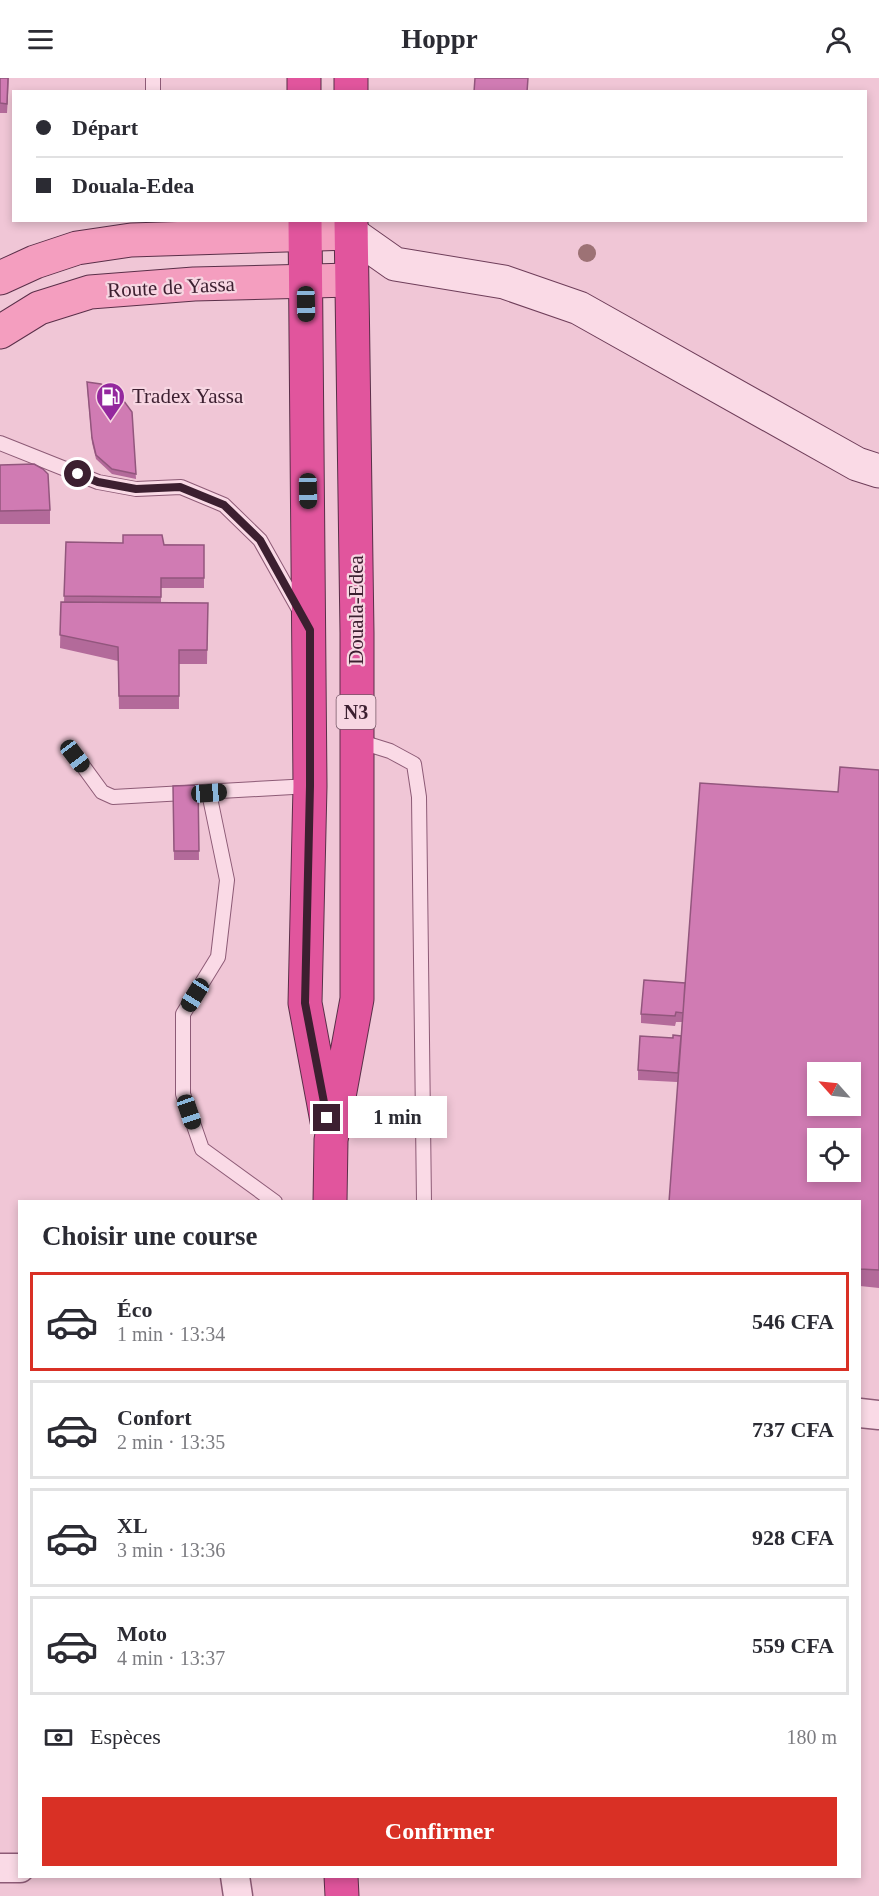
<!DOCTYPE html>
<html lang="fr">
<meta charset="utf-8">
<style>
:root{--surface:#fff;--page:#f2f2f3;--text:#2b2b33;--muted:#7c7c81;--line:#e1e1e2;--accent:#d93025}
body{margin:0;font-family:Georgia,serif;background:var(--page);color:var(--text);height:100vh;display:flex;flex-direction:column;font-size:22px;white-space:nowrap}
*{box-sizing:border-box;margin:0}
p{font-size:20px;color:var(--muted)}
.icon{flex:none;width:33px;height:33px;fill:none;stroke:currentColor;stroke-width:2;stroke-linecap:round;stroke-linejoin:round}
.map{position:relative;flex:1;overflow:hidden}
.details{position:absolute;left:18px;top:1122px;width:843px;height:678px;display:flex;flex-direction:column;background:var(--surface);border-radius:0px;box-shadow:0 3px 9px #0003}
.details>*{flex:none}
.hud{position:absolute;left:12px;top:12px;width:855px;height:132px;border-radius:0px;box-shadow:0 3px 9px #0003;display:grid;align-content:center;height:132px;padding:0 24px;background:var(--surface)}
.needle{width:39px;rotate:297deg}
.tools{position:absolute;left:807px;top:984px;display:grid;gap:12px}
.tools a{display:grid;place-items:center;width:54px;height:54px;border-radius:0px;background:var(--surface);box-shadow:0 3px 9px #0003;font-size:30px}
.end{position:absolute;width:27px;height:27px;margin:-14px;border:8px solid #3c1f30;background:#fff;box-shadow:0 0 0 3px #fff}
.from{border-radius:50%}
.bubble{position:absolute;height:42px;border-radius:0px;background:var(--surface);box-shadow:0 3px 9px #0003;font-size:20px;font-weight:800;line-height:42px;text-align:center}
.car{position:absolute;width:18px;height:36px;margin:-18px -9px;border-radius:8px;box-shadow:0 0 4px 2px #0007;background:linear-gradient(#222 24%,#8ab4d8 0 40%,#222 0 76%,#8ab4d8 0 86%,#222 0)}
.hud b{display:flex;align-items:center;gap:21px;height:57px;font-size:22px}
.hud b+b{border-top:2px solid var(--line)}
.hud i{width:15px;height:15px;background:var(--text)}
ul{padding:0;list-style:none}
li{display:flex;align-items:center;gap:18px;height:99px;margin:0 12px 9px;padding:0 12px;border:3px solid var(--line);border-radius:0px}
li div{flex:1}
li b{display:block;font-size:22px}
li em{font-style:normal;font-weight:800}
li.current{border-color:var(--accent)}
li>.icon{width:54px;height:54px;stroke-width:1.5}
h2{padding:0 24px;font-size:27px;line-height:72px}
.pay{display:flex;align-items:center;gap:15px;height:66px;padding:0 24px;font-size:22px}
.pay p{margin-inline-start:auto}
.action{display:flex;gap:12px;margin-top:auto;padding:12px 24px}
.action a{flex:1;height:69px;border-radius:0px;background:var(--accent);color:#fff;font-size:24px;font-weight:800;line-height:69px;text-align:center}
header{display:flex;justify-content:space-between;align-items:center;height:78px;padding:0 24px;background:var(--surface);font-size:27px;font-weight:800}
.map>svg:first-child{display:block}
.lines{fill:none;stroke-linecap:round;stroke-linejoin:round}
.lane-casing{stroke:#8d5b76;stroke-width:16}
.street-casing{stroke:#8d5b76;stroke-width:31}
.secondary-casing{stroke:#6f3e5a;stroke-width:35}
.primary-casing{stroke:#5a2f49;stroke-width:35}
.highway-casing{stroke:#5a2f49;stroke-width:35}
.lane{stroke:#fadae6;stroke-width:14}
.street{stroke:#fadae6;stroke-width:28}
.secondary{stroke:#fadae6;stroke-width:33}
.primary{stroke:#f49ebf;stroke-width:33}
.highway{stroke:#e1559d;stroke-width:33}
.tree{fill:#9d7275}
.wall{fill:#b36a9a}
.building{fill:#d07bb3;stroke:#92567d;stroke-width:1.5;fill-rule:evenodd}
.route{stroke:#3c1f30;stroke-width:8}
.labels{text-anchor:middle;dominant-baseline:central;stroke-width:4.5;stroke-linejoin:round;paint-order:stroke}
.shield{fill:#f7d6e2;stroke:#745665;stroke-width:1.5}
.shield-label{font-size:20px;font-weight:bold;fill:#3c1f30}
.street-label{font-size:21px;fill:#3c1f30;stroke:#f7d6e2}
.poi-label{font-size:21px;fill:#3c1f30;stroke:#f7d6e2;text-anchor:start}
</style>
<header><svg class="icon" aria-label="menu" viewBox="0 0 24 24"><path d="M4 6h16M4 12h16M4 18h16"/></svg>Hoppr<svg class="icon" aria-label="person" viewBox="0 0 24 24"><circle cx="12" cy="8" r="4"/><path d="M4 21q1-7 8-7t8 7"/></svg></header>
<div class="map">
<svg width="879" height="1818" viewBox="0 0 879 1818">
<rect width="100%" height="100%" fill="#f0c6d6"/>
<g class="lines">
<defs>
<path id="lane" d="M153,0V14
M0,365L98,404L136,411L181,409L224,427L260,462L301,535
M358,663L390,673L414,686L419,719L424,1124
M75,677L102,714L113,719L310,708
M209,715L227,802L218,879L183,936V1016L202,1071L275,1124"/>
<path id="street" d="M860,1335L879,1337
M0,1790H20
M235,1798L238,1818"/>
<path id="secondary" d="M351,155L395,186L504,204L579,230L857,386L879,393"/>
<path id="primary" d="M0,200L35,184L77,170L131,162L351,155
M0,254L39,230L90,214L194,206L351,202"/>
<path id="highway" d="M304,0V14
M351,0V14
M305,142L310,708L305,925L327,1043
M330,1124L331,1062L357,921V555L351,142
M341,1798L342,1818"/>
</defs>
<use href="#lane" class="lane-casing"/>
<use href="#street" class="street-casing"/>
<use href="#secondary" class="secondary-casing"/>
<use href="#primary" class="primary-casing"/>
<use href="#highway" class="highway-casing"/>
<use href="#lane" class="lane"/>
<use href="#street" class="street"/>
<use href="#secondary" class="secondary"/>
<use href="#primary" class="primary"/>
<use href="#highway" class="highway"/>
</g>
<circle class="tree" cx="587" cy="175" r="9"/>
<path class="wall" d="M0,0H9L7,35H0Z
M87,309L132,334L136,401L112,396L96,381L92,365Z
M0,387L50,432V446H0Z
M66,464L204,467V510H161V525H208L207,586H179V631H119L118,583L60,570L61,524H64Z
M879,692V1210L860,1208V1124L677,1004L638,1002V992L673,960L681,958L682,944H676L675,948L641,945V936L685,905Z
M198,707L199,782H174L173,708Z"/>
<path class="building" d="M0,0H8L7,26L0,25Z
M475,0H528L527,14H474Z
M87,304L101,306L118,315L132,334L136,396L112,391L96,377L92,360Z
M34,386L43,391L48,396L50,432L0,433V387Z
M123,457H162L164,467H204V500H161V519L64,518L66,464L123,465Z
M61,524L208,525L207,572H179V618H119L118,569L60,557Z
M840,689L879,692V1192L860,1191V1124H669L700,705L838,714ZM818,994H850V1028H818ZM818,1060H850V1094H818Z
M198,707L199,773H174L173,708Z
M644,902L685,905L683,935L676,934L675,938L641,936Z
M673,957L681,958L678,995L638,992L640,958L673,960Z"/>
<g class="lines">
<path class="route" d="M78,396L98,404L136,411L180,409L224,427L260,462L310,552V708L305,925L327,1040"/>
</g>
<defs>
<symbol id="fuel-pin" viewBox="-11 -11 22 30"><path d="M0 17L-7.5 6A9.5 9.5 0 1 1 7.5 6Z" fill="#94289e" stroke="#f7d6e2"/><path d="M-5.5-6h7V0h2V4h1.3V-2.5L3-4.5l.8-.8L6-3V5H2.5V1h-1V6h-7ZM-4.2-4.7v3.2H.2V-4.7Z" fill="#fff"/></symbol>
</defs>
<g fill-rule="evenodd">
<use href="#fuel-pin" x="94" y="302" width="33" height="45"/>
</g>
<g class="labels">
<rect class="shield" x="336.5" y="617" width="39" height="34" rx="4.5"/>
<g class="shield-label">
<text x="356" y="634">N3</text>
</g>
<g class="street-label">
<text transform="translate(171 209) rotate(-3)">Route de Yassa</text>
<text transform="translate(356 532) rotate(-90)">Douala-Edea</text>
</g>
<g class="poi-label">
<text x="132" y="318">Tradex Yassa</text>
</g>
</g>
</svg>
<div class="tools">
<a><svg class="needle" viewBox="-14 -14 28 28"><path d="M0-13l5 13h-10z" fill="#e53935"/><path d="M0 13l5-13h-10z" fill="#7c7c81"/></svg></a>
<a><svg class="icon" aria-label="locate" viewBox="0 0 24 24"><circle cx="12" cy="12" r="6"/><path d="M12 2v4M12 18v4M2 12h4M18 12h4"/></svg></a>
</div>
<i class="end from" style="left:78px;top:396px"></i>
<i class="end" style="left:327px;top:1040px"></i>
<div class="bubble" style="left:348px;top:1018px;width:99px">1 min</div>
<i class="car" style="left:306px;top:226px;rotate:179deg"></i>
<i class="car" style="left:308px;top:413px;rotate:179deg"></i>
<i class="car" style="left:75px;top:678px;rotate:143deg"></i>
<i class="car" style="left:209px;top:715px;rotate:86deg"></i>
<i class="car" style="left:195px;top:917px;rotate:212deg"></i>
<i class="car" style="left:189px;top:1034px;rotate:161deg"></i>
<div class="hud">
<b><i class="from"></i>Départ</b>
<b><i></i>Douala-Edea</b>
</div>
<section class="details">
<h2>Choisir une course</h2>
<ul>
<li class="current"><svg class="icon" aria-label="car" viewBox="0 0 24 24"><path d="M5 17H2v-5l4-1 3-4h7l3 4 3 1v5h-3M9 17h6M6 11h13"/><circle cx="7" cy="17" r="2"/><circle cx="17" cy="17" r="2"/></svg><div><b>Éco</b><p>1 min · 13:34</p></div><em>546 CFA</em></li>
<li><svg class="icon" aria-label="car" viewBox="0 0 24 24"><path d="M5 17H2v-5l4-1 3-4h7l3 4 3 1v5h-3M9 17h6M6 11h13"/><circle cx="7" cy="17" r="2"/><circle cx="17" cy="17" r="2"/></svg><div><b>Confort</b><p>2 min · 13:35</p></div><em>737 CFA</em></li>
<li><svg class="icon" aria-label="car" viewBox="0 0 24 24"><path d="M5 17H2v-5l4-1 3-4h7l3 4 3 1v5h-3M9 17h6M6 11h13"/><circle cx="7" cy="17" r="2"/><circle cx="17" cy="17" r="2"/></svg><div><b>XL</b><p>3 min · 13:36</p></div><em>928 CFA</em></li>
<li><svg class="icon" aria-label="car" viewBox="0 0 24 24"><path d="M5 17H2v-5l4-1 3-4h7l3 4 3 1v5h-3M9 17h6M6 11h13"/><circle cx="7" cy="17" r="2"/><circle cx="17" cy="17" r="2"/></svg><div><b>Moto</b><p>4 min · 13:37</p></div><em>559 CFA</em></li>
</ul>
<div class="pay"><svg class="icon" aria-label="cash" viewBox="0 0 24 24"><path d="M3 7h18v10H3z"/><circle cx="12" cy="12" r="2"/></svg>Espèces<p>180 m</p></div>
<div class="action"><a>Confirmer</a></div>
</section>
</div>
